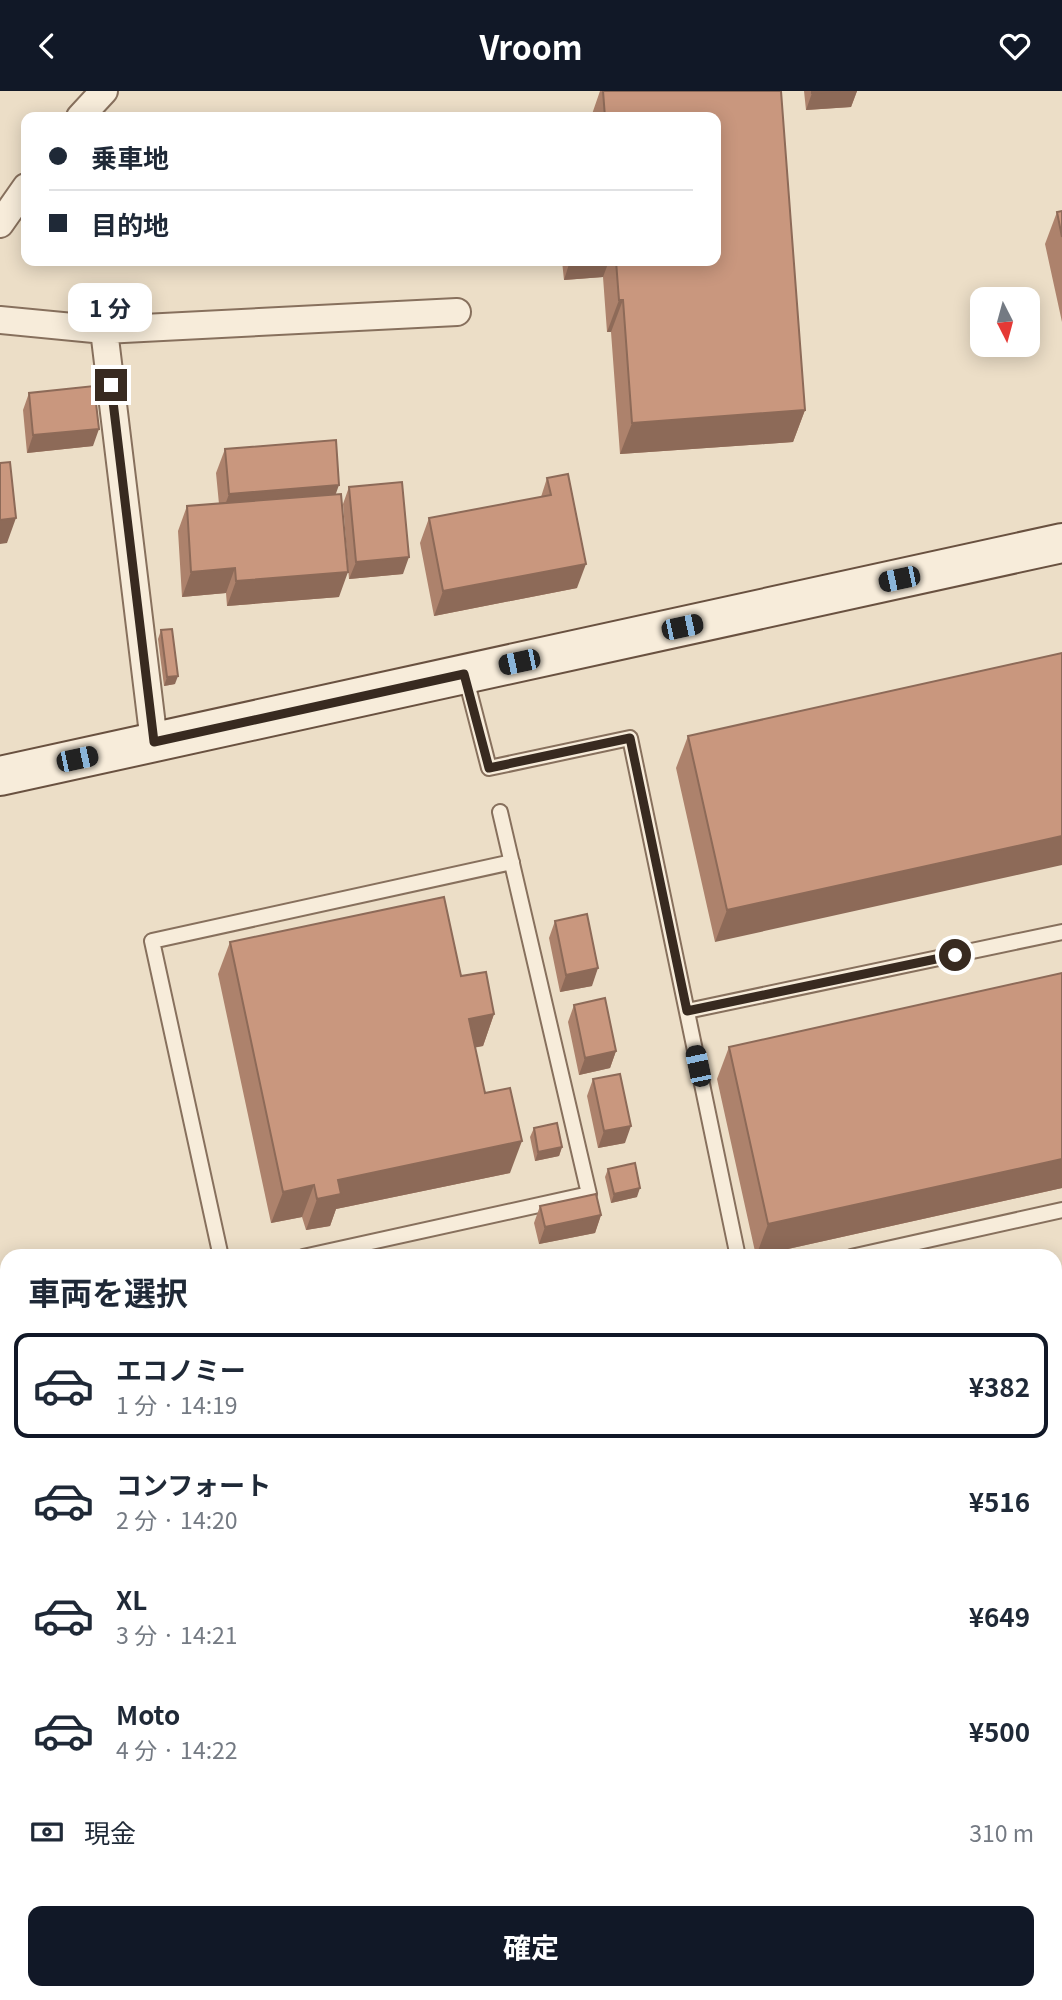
<!DOCTYPE html>
<html lang="ja">
<meta charset="utf-8">
<style>
:root{--surface:#fff;--page:#f6f6f7;--text:#1f2937;--muted:#747a83;--line:#e0e1e3;--accent:#111827}
body{margin:0;font-family:Georgia,"Noto Sans JP",serif;background:var(--page);color:var(--text);height:100vh;display:flex;flex-direction:column;font-size:26px;white-space:nowrap}
*{box-sizing:border-box;margin:0}
p{font-size:23px;color:var(--muted)}
.icon{flex:none;width:38px;height:38px;fill:none;stroke:currentColor;stroke-width:2;stroke-linecap:round;stroke-linejoin:round}
.map{position:relative;flex:1;overflow:hidden}
.side{position:absolute;left:0px;top:1158px;width:1062px;height:751px;display:flex;flex-direction:column;background:var(--surface);border-radius:21px 21px 0 0;box-shadow:0 4px 18px #0003}
.side>*{flex:none}
.hud{position:absolute;left:21px;top:21px;width:700px;height:154px;border-radius:14px;box-shadow:0 4px 18px #0003;display:grid;align-content:center;height:154px;padding:0 28px;background:var(--surface)}
.needle{width:46px;rotate:174deg}
.fabs{position:absolute;left:970px;top:196px;display:grid;gap:14px}
.fabs a{display:grid;place-items:center;width:70px;height:70px;border-radius:14px;background:var(--surface);box-shadow:0 4px 18px #0003;font-size:35px}
.end{position:absolute;width:32px;height:32px;margin:-16px;border:9px solid #382a20;background:#fff;box-shadow:0 0 0 4px #fff}
.from{border-radius:50%}
.bubble{position:absolute;height:49px;border-radius:14px;background:var(--surface);box-shadow:0 4px 18px #0003;font-size:23px;font-weight:700;line-height:49px;text-align:center}
.car{position:absolute;width:21px;height:42px;margin:-21px -10px;border-radius:9px;box-shadow:0 0 5px 2px #0007;background:linear-gradient(#222 24%,#8ab4d8 0 40%,#222 0 76%,#8ab4d8 0 86%,#222 0)}
.hud b{display:flex;align-items:center;gap:24px;height:66px;font-size:26px}
.hud b+b{border-top:2px solid var(--line)}
.hud i{width:18px;height:18px;background:var(--text)}
ul{padding:0;list-style:none}
li{display:flex;align-items:center;gap:21px;height:105px;margin:0 14px 10px;padding:0 14px;border:4px solid transparent;border-radius:14px}
li div{flex:1}
li b{display:block;font-size:26px}
li em{font-style:normal;font-weight:700}
li.selected{border-color:var(--accent)}
li>.icon{width:63px;height:63px;stroke-width:1.5}
h2{padding:0 28px;font-size:32px;line-height:84px}
.pay{display:flex;align-items:center;gap:18px;height:77px;padding:0 28px;font-size:26px}
.pay p{margin-inline-start:auto}
.cta{display:flex;gap:14px;margin-top:auto;padding:14px 28px}
.cta a{flex:1;height:80px;border-radius:14px;background:var(--accent);color:#fff;font-size:28px;font-weight:700;line-height:80px;text-align:center}
header{display:flex;justify-content:space-between;align-items:center;height:91px;padding:0 28px;background:var(--accent);color:#fff;font-size:32px;font-weight:700}
.map>svg:first-child{display:block}
.lines{fill:none;stroke-linecap:round;stroke-linejoin:round}
.lane-casing{stroke:#87705d;stroke-width:18}
.street-casing{stroke:#87705d;stroke-width:30}
.secondary-casing{stroke:#695140;stroke-width:42}
.lane{stroke:#f7ecda;stroke-width:14}
.street{stroke:#f7ecda;stroke-width:26}
.secondary{stroke:#f7ecda;stroke-width:38}
.wall{fill:#ad826c}
.shaded-wall{fill:#8d6a58}
.building{fill:#c9977e;stroke:#8d6a58;stroke-width:2}
.route{stroke:#382a20;stroke-width:9}
</style>
<header><svg class="icon" aria-label="back" viewBox="0 0 24 24"><path d="M15 5l-7 7 7 7"/></svg>Vroom<svg class="icon" aria-label="heart" viewBox="0 0 24 24"><path d="M12 20l-8-8c-3-5 5-10 8-4 3-6 11-1 8 4z"/></svg></header>
<div class="map">
<svg width="1062" height="1909" viewBox="0 0 1062 1909">
<rect width="100%" height="100%" fill="#ecdec7"/>
<g class="lines">
<defs>
<path id="lane" d="M465,584L489,677L630,647L738,1166
M687,920L1062,841
M221,1166L152,850L512,771
M303,1166L589,1103L500,721
M851,1166L1062,1119
M1055,1205L1062,1203
M1055,1867L1062,1866
M136,1902L138,1909
M866,1909L897,1902"/>
<path id="street" d="M80,26L104,0
M0,133L26,96
M0,229L104,239L457,221
M104,239L154,651"/>
<path id="secondary" d="M0,685L1062,452"/>
</defs>
<use href="#lane" class="lane-casing"/>
<use href="#street" class="street-casing"/>
<use href="#secondary" class="secondary-casing"/>
<use href="#lane" class="lane"/>
<use href="#street" class="street"/>
<use href="#secondary" class="secondary"/>
</g>
<path class="wall" d="M600,0H781L805,319L793,351L620,363L611,241H607L603,186L564,189L562,170H716V26H591Z
M804,0H857L851,16L806,19Z
M1062,120V231L1045,153L1057,121Z
M29,302L93,355L27,362L23,319Z
M225,358L336,404L339,506L227,515L226,502L182,506L178,440L187,415L219,413L216,382Z
M547,387L577,497L434,525L420,452L429,427L541,406Z
M349,396L403,483L349,488L343,413Z
M161,539L175,593L164,595L158,548Z
M1062,562L715,851L676,677L688,645Z
M555,830L592,895L560,901L549,847Z
M230,851L461,885L494,923L483,955L475,956L485,1002L510,1082L336,1118L330,1135L306,1139L302,1126L271,1132L218,883Z
M1062,882V1097L756,1165L717,988L729,956Z
M574,914L616,960L610,977L579,984L568,931Z
M593,988L625,1052L598,1057L587,1005Z
M534,1037L562,1056L559,1065L535,1070L530,1046Z
M608,1078L637,1106L611,1112L605,1086Z
M540,1115L601,1124L595,1142L539,1153L534,1132Z"/>
<path class="shaded-wall" d="M840,0H857L851,16L806,19L812,2Z
M570,170H609L603,186L564,189Z
M619,209H623L611,241H607Z
M805,319L793,351L620,363L632,332Z
M99,338L93,355L27,362L33,344Z
M339,394L330,419L220,428L229,403Z
M16,427L7,452L0,453V429Z
M409,466L403,483L349,488L356,471Z
M586,473L577,497L434,525L443,500Z
M235,477L226,502L182,506L191,481Z
M348,481L339,506L227,515L236,490Z
M178,585L175,593L164,595L167,586Z
M1062,745V774L715,851L727,819Z
M598,877L592,895L560,901L566,884Z
M494,923L483,955L458,960L469,928Z
M616,960L610,977L579,984L585,967Z
M631,1035L625,1052L598,1057L604,1040Z
M522,1050L510,1082L336,1118L330,1135L306,1139L317,1108L338,1089Z
M562,1056L559,1065L535,1070L538,1061Z
M1062,1068V1097L756,1165L768,1133Z
M314,1094L302,1126L271,1132L283,1101Z
M640,1097L637,1106L611,1112L614,1103Z
M601,1124L595,1142L539,1153L545,1136Z
M1062,1288V1304L1055,1305V1290Z
M1062,1406V1435L1055,1437V1407Z
M1062,1647V1676L1055,1678V1649Z"/>
<path class="building" d="M603,0H781L805,319L632,332L623,209H619L616,170H716V26H605Z
M812,0H840L812,2Z
M1062,120V146L1057,121Z
M94,295L99,338L33,344L29,302Z
M336,349L339,394L229,403L225,358Z
M10,371L16,427L0,429V372Z
M568,383L586,473L443,500L429,427L551,404L547,387Z
M402,391L409,466L356,471L349,396Z
M341,403L348,481L236,490L235,477L191,481L187,415Z
M172,538L178,585L167,586L161,539Z
M1062,562V745L727,819L688,645Z
M444,806L461,885L486,881L494,923L469,928L485,1002L510,997L522,1050L338,1089L341,1103L317,1108L314,1094L283,1101L230,851Z
M587,823L598,877L566,884L555,830Z
M1062,882V1068L768,1133L729,956Z
M605,907L616,960L585,967L574,914Z
M620,983L631,1035L604,1040L593,988Z
M557,1032L562,1056L538,1061L534,1037Z
M635,1072L640,1097L614,1103L608,1078Z
M596,1103L601,1124L545,1136L540,1115Z
M1062,1245V1288L1055,1290V1246Z
M1062,1312V1406L1055,1407V1314Z
M1062,1441V1647L1055,1649V1443Z"/>
<g class="lines">
<path class="route" d="M111,294L154,651L464,583L489,677L630,647L687,920L955,864"/>
</g>
</svg>
<div class="fabs">
<a><svg class="needle" viewBox="-14 -14 28 28"><path d="M0-13l5 13h-10z" fill="#e53935"/><path d="M0 13l5-13h-10z" fill="#747a83"/></svg></a>
</div>
<i class="end from" style="left:955px;top:864px"></i>
<i class="end" style="left:111px;top:294px"></i>
<div class="bubble" style="left:68px;top:192px;width:84px">1 分</div>
<i class="car" style="left:899px;top:488px;rotate:258deg"></i>
<i class="car" style="left:682px;top:536px;rotate:78deg"></i>
<i class="car" style="left:519px;top:571px;rotate:258deg"></i>
<i class="car" style="left:77px;top:668px;rotate:78deg"></i>
<i class="car" style="left:698px;top:975px;rotate:348deg"></i>
<div class="hud">
<b><i class="from"></i>乗車地</b>
<b><i></i>目的地</b>
</div>
<section class="side">
<h2>車両を選択</h2>
<ul>
<li class="selected"><svg class="icon" aria-label="car" viewBox="0 0 24 24"><path d="M5 17H2v-5l4-1 3-4h7l3 4 3 1v5h-3M9 17h6M6 11h13"/><circle cx="7" cy="17" r="2"/><circle cx="17" cy="17" r="2"/></svg><div><b>エコノミー</b><p>1 分 · 14:19</p></div><em>¥382</em></li>
<li><svg class="icon" aria-label="car" viewBox="0 0 24 24"><path d="M5 17H2v-5l4-1 3-4h7l3 4 3 1v5h-3M9 17h6M6 11h13"/><circle cx="7" cy="17" r="2"/><circle cx="17" cy="17" r="2"/></svg><div><b>コンフォート</b><p>2 分 · 14:20</p></div><em>¥516</em></li>
<li><svg class="icon" aria-label="car" viewBox="0 0 24 24"><path d="M5 17H2v-5l4-1 3-4h7l3 4 3 1v5h-3M9 17h6M6 11h13"/><circle cx="7" cy="17" r="2"/><circle cx="17" cy="17" r="2"/></svg><div><b>XL</b><p>3 分 · 14:21</p></div><em>¥649</em></li>
<li><svg class="icon" aria-label="car" viewBox="0 0 24 24"><path d="M5 17H2v-5l4-1 3-4h7l3 4 3 1v5h-3M9 17h6M6 11h13"/><circle cx="7" cy="17" r="2"/><circle cx="17" cy="17" r="2"/></svg><div><b>Moto</b><p>4 分 · 14:22</p></div><em>¥500</em></li>
</ul>
<div class="pay"><svg class="icon" aria-label="cash" viewBox="0 0 24 24"><path d="M3 7h18v10H3z"/><circle cx="12" cy="12" r="2"/></svg>現金<p>310 m</p></div>
<div class="cta"><a>確定</a></div>
</section>
</div>
